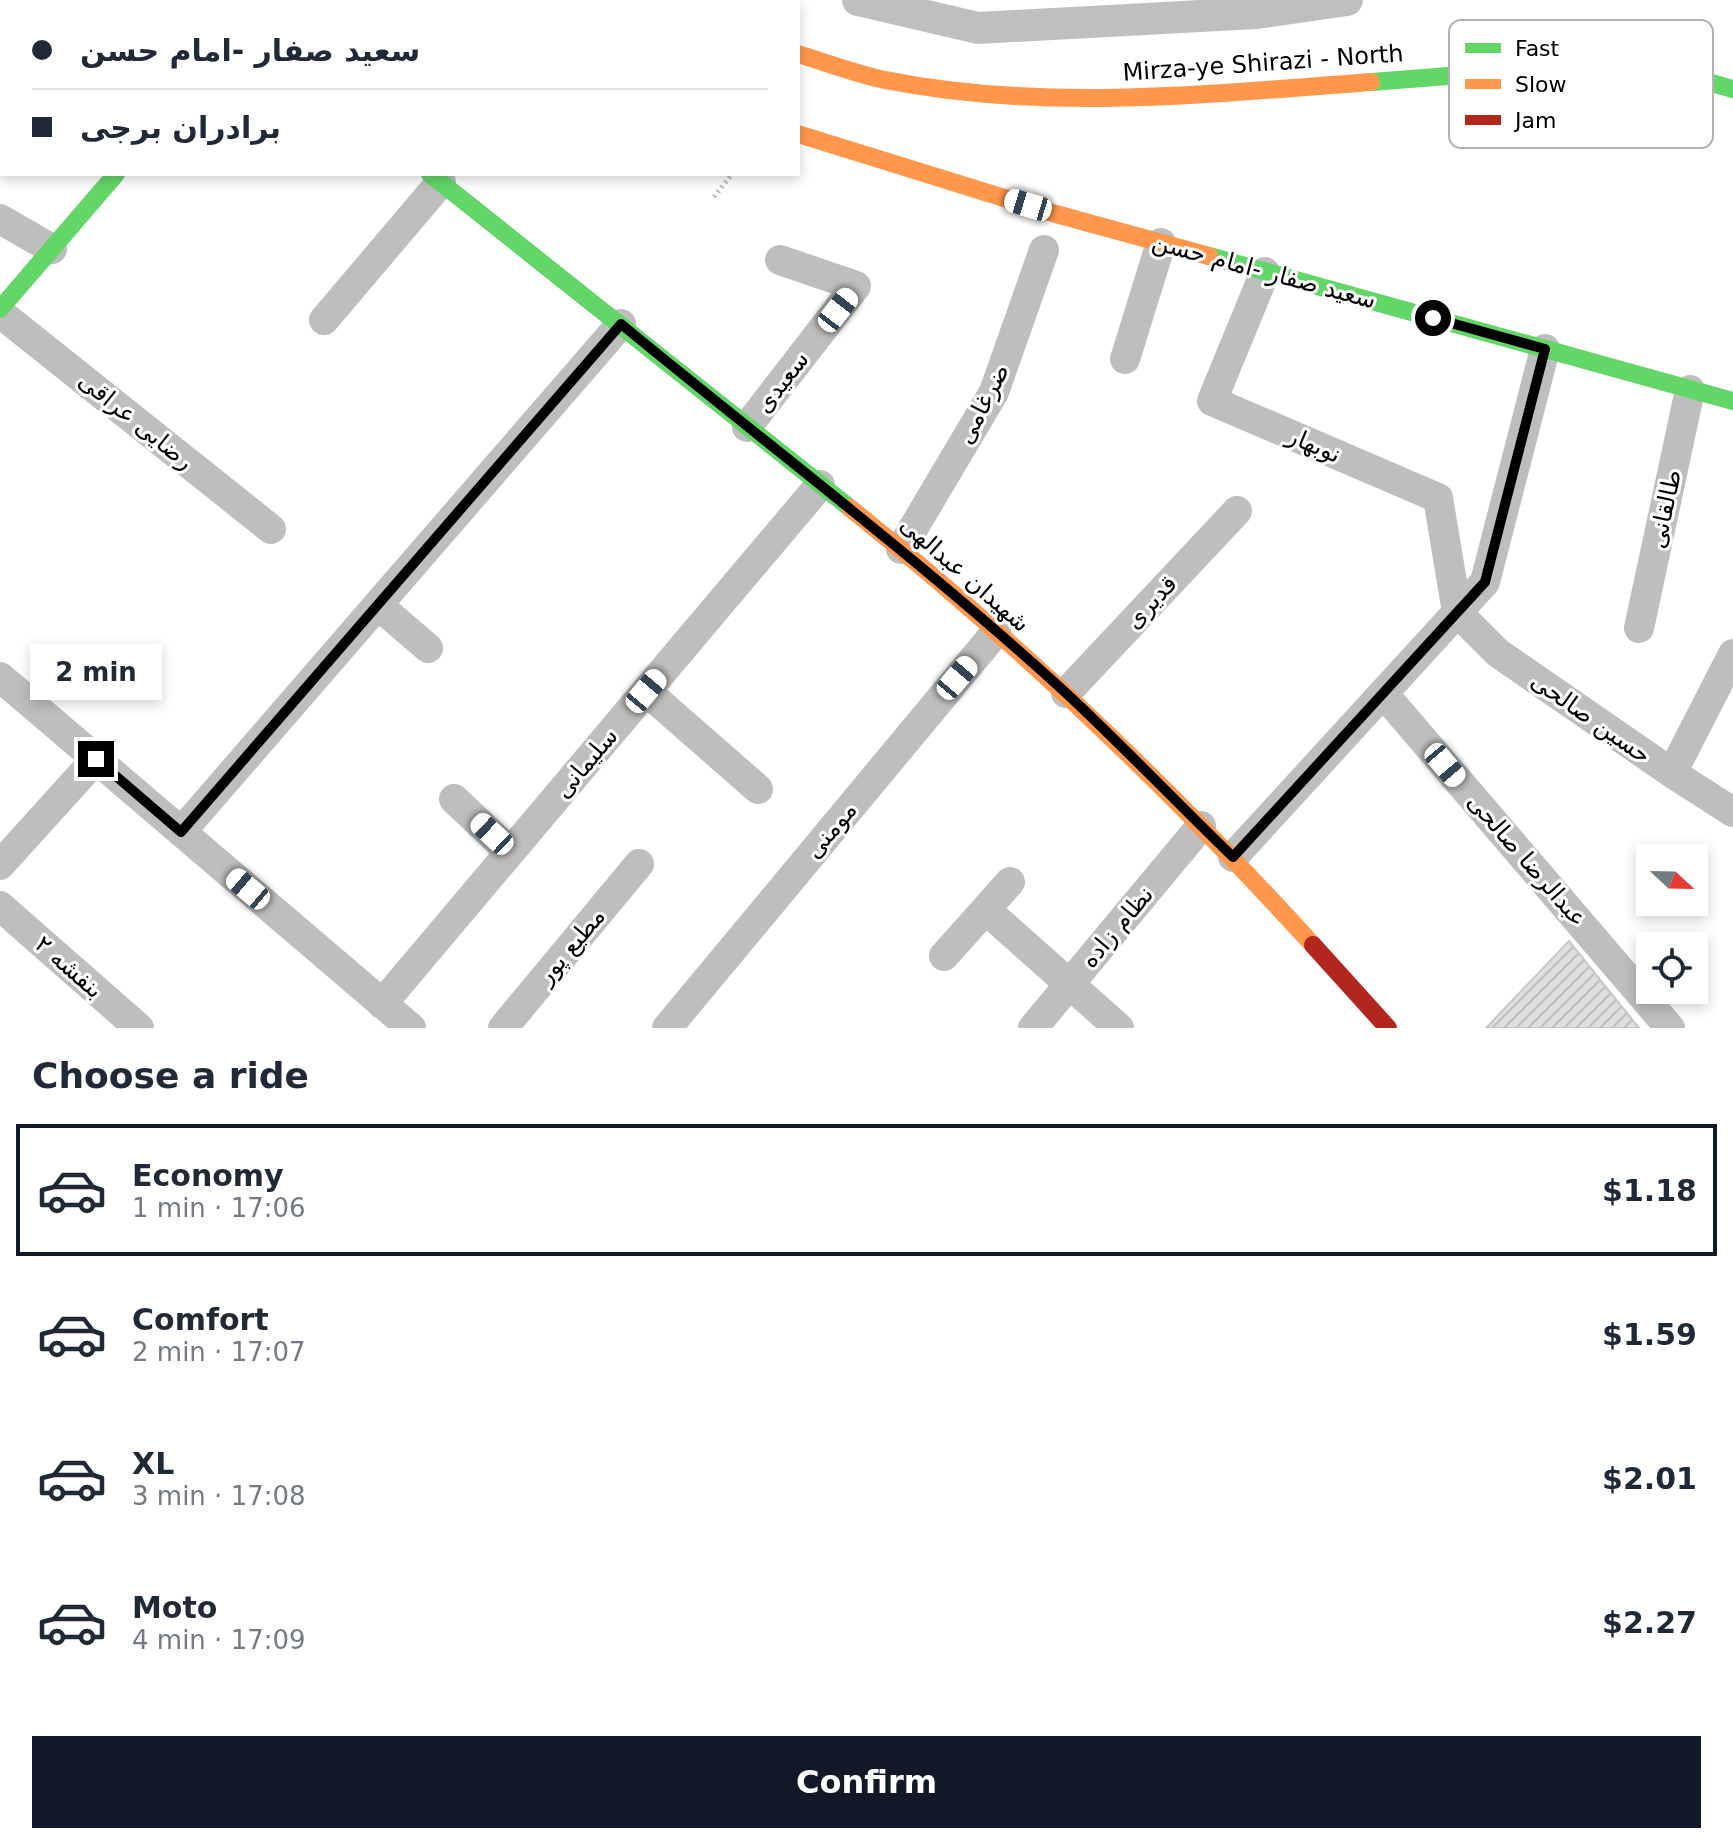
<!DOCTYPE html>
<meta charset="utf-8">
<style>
:root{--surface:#fff;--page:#f6f6f7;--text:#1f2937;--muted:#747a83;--line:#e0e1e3;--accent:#111827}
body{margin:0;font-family:"DejaVu Sans","Noto Sans Arabic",sans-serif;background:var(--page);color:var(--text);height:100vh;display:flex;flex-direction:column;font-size:30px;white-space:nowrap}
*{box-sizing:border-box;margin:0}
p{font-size:26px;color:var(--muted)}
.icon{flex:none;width:44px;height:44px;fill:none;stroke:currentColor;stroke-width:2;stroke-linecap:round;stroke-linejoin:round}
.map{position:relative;height:1028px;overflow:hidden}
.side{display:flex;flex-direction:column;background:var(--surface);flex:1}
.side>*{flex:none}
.guide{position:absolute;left:0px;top:0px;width:800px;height:176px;box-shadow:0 4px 12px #0003;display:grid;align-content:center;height:176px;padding:0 32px;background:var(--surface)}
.needle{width:52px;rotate:112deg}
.buttons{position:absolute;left:1636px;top:844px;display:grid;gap:16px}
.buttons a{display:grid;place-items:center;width:72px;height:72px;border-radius:0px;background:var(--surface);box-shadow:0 4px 12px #0003;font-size:40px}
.end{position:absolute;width:36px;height:36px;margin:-18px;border:10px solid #000;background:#fff;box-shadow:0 0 0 4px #fff}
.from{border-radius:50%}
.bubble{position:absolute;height:56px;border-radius:0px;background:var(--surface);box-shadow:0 4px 12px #0003;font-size:26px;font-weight:700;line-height:56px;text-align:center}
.car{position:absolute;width:24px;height:48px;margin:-24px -12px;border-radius:10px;box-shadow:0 0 6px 2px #0007;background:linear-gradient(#fff 24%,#345 0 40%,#fff 0 76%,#345 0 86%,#fff 0)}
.guide b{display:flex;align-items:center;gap:28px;height:76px;font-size:30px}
.guide b+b{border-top:2px solid var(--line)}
.guide i{width:20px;height:20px;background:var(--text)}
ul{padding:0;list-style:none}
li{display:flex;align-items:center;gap:24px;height:132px;margin:0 16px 12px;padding:0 16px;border:4px solid transparent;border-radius:0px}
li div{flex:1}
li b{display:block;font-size:30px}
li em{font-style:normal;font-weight:700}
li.current{border-color:var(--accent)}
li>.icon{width:72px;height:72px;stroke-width:1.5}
h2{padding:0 32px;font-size:36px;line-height:96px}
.button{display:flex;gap:16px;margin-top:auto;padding:16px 32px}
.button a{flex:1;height:92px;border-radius:0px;background:var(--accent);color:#fff;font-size:32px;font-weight:700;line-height:92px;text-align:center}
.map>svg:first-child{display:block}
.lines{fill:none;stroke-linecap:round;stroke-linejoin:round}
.canal{stroke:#bfbfbf;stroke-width:32}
.building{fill:url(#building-hatch);stroke:#c7c7c7;stroke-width:2}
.path{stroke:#b9b9b9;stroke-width:5;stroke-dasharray:2 4;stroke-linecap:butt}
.street{stroke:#bebebe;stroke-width:30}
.fast{stroke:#63d668;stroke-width:18}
.slow{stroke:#ff974d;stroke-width:18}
.jam{stroke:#b3261e;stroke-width:18}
.route{stroke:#000;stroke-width:10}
.labels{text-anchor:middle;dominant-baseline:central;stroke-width:6;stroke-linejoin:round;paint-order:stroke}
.street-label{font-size:24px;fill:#000;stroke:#fff}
.key{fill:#fff;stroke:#b2b2b2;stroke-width:2}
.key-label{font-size:22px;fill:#000}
</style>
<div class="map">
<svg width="1733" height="1028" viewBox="0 0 1733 1028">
<defs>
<pattern id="building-hatch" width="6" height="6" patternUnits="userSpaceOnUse" patternTransform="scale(2)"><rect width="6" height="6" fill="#dfdfdf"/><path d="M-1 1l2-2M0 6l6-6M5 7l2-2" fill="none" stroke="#bebebe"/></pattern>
</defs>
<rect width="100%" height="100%" fill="#fff"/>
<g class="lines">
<path class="canal" d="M858,0L978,28L1256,13L1347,0"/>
</g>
<path class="building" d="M1569,941L1639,1028H1486Z"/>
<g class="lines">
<path class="path" d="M714,197L732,174"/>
<path class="street" d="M358,0L363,2
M414,2L415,0
M0,219L52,249
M1265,272L1212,401L1438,498L1457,612L1498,653L1672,773L1733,812
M0,313L271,529
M324,320L441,182
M1125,359L1161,243
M747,427L856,286L780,260
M901,549L994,392L1044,250
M378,605L428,648
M1639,628L1690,390
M0,677L411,1028
M646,691L758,789
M1066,693L1237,511
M1383,693L1670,1028
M1672,773L1733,654
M454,799L510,852
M181,832L621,324
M1233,857L1485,582L1545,349
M0,865L96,759
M0,906L139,1028
M986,910L1119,1028
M944,956L1010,882
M382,1004L820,485
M503,1028L639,864
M667,1028L996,632
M1033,1028L1201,826"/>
<path class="fast" d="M264,2L265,0
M1371,82L1579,66L1687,76L1733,89
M430,174L850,508
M1209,256L1733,401
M0,309L116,174"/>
<path class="slow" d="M681,0L685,2
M798,54C827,63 856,74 885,80C1046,112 1209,94 1371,82
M798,134L1056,214L1209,256
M850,508C1016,641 1170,788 1313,945"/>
<path class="jam" d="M1313,945L1388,1028"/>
</g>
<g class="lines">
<path class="route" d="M96,759L181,832L621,324C769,446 923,562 1065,692C1122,745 1177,803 1233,857L1485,582L1545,349L1433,318"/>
</g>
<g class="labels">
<g class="street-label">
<text transform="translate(1263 63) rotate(-4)">Mirza-ye Shirazi - North</text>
<text transform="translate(1264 271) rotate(15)">سعید صفار -امام حسن</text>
<text transform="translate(782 382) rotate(-52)">سعیدی</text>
<text transform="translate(983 404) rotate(-63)">ضرغامی</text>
<text transform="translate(136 421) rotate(39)">رضایی عراقی</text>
<text transform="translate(1314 445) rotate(23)">نوبهار</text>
<text transform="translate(1665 509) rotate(-78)">طالقانی</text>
<text transform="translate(965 574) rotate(41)">شهیدان عبدالهی</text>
<text transform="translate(1151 602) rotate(-47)">قدیری</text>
<text transform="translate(1591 718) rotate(35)">حسین صالحی</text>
<text transform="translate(586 763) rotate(-50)">سلیمانی</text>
<text transform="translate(831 830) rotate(-50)">مومنی</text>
<text transform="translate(1527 860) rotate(49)">عبدالرضا صالحی</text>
<text transform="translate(1117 927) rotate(-50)">نظام زاده</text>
<text transform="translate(571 946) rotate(-50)">مطیع پور</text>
<text transform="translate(69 967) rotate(41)">بنفشه ۲</text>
</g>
</g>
<rect x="1449" y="20" width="264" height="128" rx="12" class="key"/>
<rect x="1465" y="43" width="36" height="10" fill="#63d668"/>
<rect x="1465" y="79" width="36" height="10" fill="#ff974d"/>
<rect x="1465" y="115" width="36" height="10" fill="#b3261e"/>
<g class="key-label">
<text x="1515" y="56">Fast</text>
<text x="1515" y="92">Slow</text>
<text x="1515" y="128">Jam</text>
</g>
</svg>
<div class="buttons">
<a><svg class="needle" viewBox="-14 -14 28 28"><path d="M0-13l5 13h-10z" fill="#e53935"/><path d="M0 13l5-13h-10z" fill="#747a83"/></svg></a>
<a><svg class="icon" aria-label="locate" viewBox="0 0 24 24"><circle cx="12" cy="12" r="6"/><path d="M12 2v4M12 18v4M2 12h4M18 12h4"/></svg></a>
</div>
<i class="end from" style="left:1433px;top:318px"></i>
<i class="end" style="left:96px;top:759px"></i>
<div class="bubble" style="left:30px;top:644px;width:132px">2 min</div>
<i class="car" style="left:1028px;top:205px;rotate:287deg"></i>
<i class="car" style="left:838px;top:310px;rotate:38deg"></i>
<i class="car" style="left:957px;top:678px;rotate:40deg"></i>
<i class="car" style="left:646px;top:691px;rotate:40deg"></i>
<i class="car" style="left:1445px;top:765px;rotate:140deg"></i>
<i class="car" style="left:492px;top:834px;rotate:313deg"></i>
<i class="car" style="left:248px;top:889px;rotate:310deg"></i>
<div class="guide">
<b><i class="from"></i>سعید صفار -امام حسن</b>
<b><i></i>برادران برجی</b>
</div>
</div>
<section class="side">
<h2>Choose a ride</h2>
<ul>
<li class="current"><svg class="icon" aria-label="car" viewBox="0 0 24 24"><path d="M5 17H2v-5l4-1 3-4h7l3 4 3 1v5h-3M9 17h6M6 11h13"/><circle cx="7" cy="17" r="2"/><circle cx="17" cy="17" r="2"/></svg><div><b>Economy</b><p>1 min · 17:06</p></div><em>$1.18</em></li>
<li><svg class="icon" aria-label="car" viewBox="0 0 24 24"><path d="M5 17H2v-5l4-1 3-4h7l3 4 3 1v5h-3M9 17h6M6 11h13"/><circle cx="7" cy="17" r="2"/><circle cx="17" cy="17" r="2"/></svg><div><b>Comfort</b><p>2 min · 17:07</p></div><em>$1.59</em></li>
<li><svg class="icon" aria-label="car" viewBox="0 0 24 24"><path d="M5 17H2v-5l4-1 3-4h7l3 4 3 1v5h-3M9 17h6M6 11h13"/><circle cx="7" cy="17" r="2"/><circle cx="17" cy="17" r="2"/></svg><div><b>XL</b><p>3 min · 17:08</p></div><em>$2.01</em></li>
<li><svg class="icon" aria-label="car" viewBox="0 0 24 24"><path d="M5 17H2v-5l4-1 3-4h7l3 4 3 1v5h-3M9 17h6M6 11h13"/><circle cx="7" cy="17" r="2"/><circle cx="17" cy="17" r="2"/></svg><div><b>Moto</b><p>4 min · 17:09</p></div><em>$2.27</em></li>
</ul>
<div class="button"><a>Confirm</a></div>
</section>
